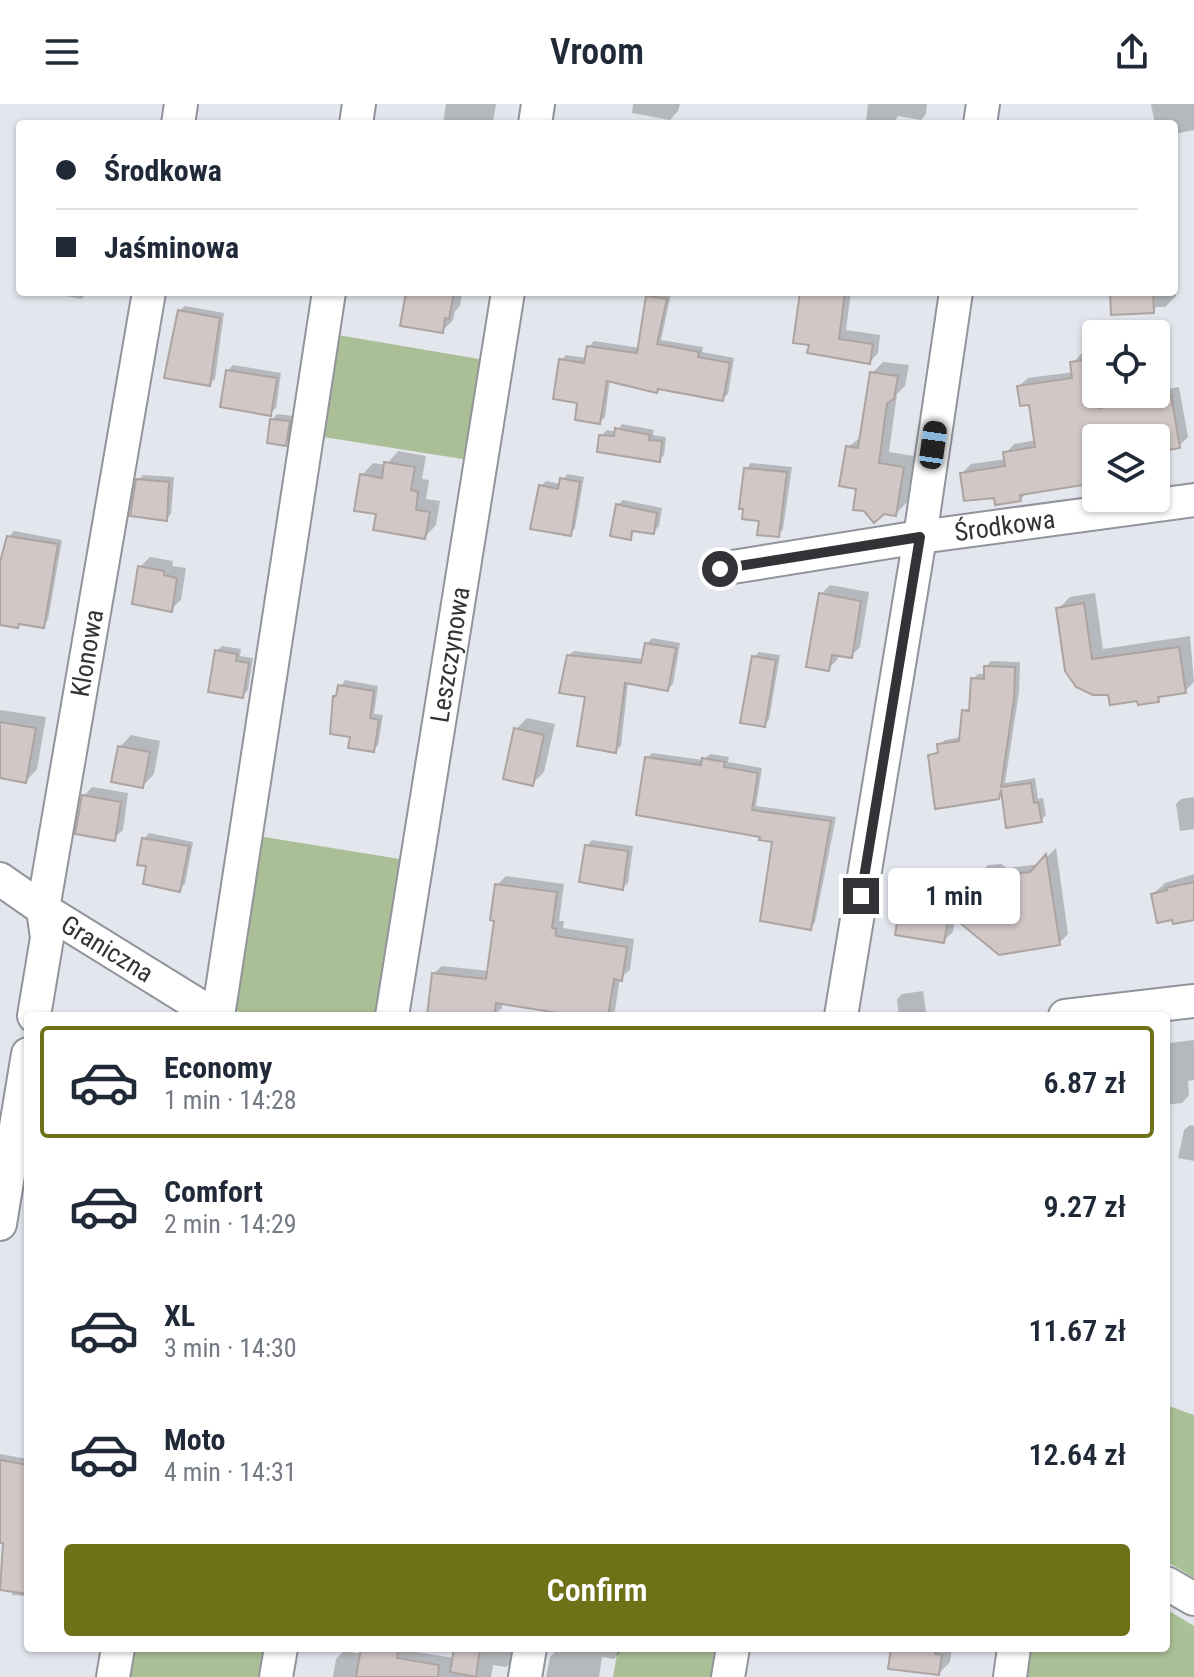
<!DOCTYPE html>
<meta charset="utf-8">
<style>
:root{--surface:#fff;--page:#f2f2f3;--text:#1f2937;--muted:#747a83;--line:#e0e1e3;--accent:#6e7117}
body{margin:0;font-family:"Roboto Condensed",sans-serif;background:var(--page);color:var(--text);height:100vh;display:flex;flex-direction:column;font-size:30px;white-space:nowrap}
*{box-sizing:border-box;margin:0}
p{font-size:26px;color:var(--muted)}
.icon{flex:none;width:44px;height:44px;fill:none;stroke:currentColor;stroke-width:2;stroke-linecap:round;stroke-linejoin:round}
.map{position:relative;flex:1;overflow:hidden}
.side{position:absolute;left:24px;top:908px;width:1146px;height:640px;display:flex;flex-direction:column;background:var(--surface);border-radius:8px;box-shadow:0 2px 6px #0004}
.side>*{flex:none}
.banner{position:absolute;left:16px;top:16px;width:1162px;height:176px;border-radius:8px;box-shadow:0 2px 6px #0004;display:grid;align-content:center;height:176px;padding:0 40px;background:var(--surface)}
.buttons{position:absolute;left:1082px;top:216px;display:grid;gap:16px}
.buttons a{display:grid;place-items:center;width:88px;height:88px;border-radius:8px;background:var(--surface);box-shadow:0 2px 6px #0004;font-size:40px}
.end{position:absolute;width:36px;height:36px;margin:-18px;border:10px solid #323336;background:#fff;box-shadow:0 0 0 4px #fff}
.from{border-radius:50%}
.bubble{position:absolute;height:56px;border-radius:8px;background:var(--surface);box-shadow:0 2px 6px #0004;font-size:26px;font-weight:600;line-height:56px;text-align:center}
.car{position:absolute;width:24px;height:48px;margin:-24px -12px;border-radius:10px;box-shadow:0 0 6px 2px #0007;background:linear-gradient(#222 24%,#8ab4d8 0 40%,#222 0 76%,#8ab4d8 0 86%,#222 0)}
.banner b{display:flex;align-items:center;gap:28px;height:76px;font-size:30px}
.banner b+b{border-top:2px solid var(--line)}
.banner i{width:20px;height:20px;background:var(--text)}
ul{padding:14px 0 0;list-style:none}
li{display:flex;align-items:center;gap:24px;height:112px;margin:0 16px 12px;padding:0 24px;border:4px solid transparent;border-radius:8px}
li div{flex:1}
li b{display:block;font-size:30px}
li em{font-style:normal;font-weight:600}
li.current{border-color:var(--accent)}
li>.icon{width:72px;height:72px;stroke-width:1.5}
.button{display:flex;gap:16px;margin-top:auto;padding:16px 40px}
.button a{flex:1;height:92px;border-radius:8px;background:var(--accent);color:#fff;font-size:32px;font-weight:600;line-height:92px;text-align:center}
header{display:flex;justify-content:space-between;align-items:center;height:104px;padding:0 40px;background:var(--surface);font-size:36px;font-weight:600}
.map>svg:first-child{display:block}
.green{fill:#aabf96}
.forest{fill:#aac096}
.shadow{fill:#0003}
.building{fill:#d0c7c6;stroke:#ada4a2;stroke-width:2}
.lines{fill:none;stroke-linecap:round;stroke-linejoin:round}
.street-casing{stroke:#91949b;stroke-width:36}
.street{stroke:#fff;stroke-width:32}
.route{stroke:#323336;stroke-width:10}
.labels{text-anchor:middle;dominant-baseline:central;stroke-width:8;stroke-linejoin:round;paint-order:stroke}
.street-label{font-size:26px;fill:#323336;stroke:#f0f3fa}
</style>
<header><svg class="icon" aria-label="menu" viewBox="0 0 24 24"><path d="M4 6h16M4 12h16M4 18h16"/></svg>Vroom<svg class="icon" aria-label="share" viewBox="0 0 24 24"><path d="M12 15V3M7 8l5-5 5 5M5 13v7h14v-7"/></svg></header>
<div class="map">
<svg width="1194" height="1573" viewBox="0 0 1194 1573">
<rect width="100%" height="100%" fill="#e3e6ed"/>
<path class="green" d="M332,230L485,256L469,356L317,332Z
M258,732L406,756L378,912H247L234,905Z
M127,1544H269L263,1573H122Z
M618,1544H724L719,1573H613Z"/>
<path class="forest" d="M1166,1301L1194,1311V1474L1166,1457Z
M1166,1505L1194,1522V1573H1028L1031,1544H1166Z"/>
<path class="shadow" d="M446,0H496L493,18L443,20Z
M633,0H680L678,7L670,16L632,9Z
M868,0H927L926,10L921,16L898,12L893,20L866,17Z
M1151,0H1194V26L1174,30V20H1155Z
M1174,172L1176,192L1165,203H1156L1153,207L1112,188H1174Z
M45,188H87L82,195Z
M408,188H462L460,202L455,207L453,216L442,227Z
M652,188L671,190L661,236L703,243L702,248L734,254L728,290L722,295L660,283L657,287L610,276L605,313L600,318L580,297L561,256L566,251L587,254L589,243L594,237L640,244L648,192Z
M804,188H851L846,226L880,231L878,249L870,258L811,240Z
M185,202L224,209L215,275L209,280L179,207Z
M1096,248V290H1106L1107,296L1156,290V287L1179,283L1188,333L1179,342L1166,344L1156,356V334H1096V377L1028,388L1020,396L996,392L962,369L971,360L1006,355V349L1014,340L1036,336L1031,299L1019,282L1028,274L1074,268L1073,259L1081,250Z
M883,258L909,261L905,282L897,290L889,348L914,352L907,398L896,410L859,383L848,343L862,332L872,269Z
M233,261L281,269L276,304L270,309L227,267Z
M277,310L294,312L291,334L286,339L272,316Z
M622,320L654,326L653,331L666,333L664,351L659,356L601,332L607,326L617,328Z
M398,347L426,352L422,375L429,376L426,395L440,397L436,421L425,433L362,371L373,359L386,361Z
M751,359L792,363L783,425L778,431L761,415L746,365Z
M567,370L584,373L575,424L570,430L541,382L546,377L561,380Z
M143,371L174,373L171,410L166,415L138,376Z
M623,396L662,404L659,422L654,428L636,425L630,434L618,401Z
M14,427L62,436L48,516L43,522L21,518L18,522L0,519V475L9,433Z
M150,453L173,457L172,462L186,464L181,496L171,505L140,463Z
M830,481L869,488L860,543L851,552L839,550L837,556L829,564L821,490Z
M1095,489L1103,545L1190,532L1194,578L1185,587L1164,591L1158,596L1084,587L1077,582L1058,505L1070,493Z
M652,534L680,539L673,580L668,585L628,578L621,642L615,647L568,552L574,547L644,555L647,540Z
M222,542L241,545L240,552L253,554L248,586L243,591L217,547Z
M759,548L780,551L769,616L764,621L754,553Z
M991,557L1020,558L1019,588L1005,679L1035,674L1038,695L1043,694L1046,711L1041,716L1003,689L998,694L930,651L940,646L939,641L945,636L962,633L964,607L971,602L973,575L978,570H986V563Z
M345,576L378,582L374,610L383,611L378,641L373,646L352,631L335,592Z
M0,606L46,613L37,665L26,677L0,672Z
M527,614L555,620L544,668L532,680L516,625Z
M131,631L160,637L154,670L143,682L120,643Z
M652,649L703,656L710,650L729,653L728,658L762,664L756,702L836,713L815,818L810,824L774,736L762,732L647,654Z
M92,683L128,689L123,726L114,734L84,692Z
M1194,693V725L1180,727L1176,700L1181,695Z
M149,729L193,738L185,780L179,785L149,760L144,735Z
M592,736L633,742L628,779L622,784L587,742Z
M1056,744L1068,830L1059,839L955,813L953,828L943,837L904,788L914,778L981,790L978,771L988,761L1001,760L1007,764L1040,760Z
M1194,770V814L1153,790L1165,779Z
M506,772L564,780L559,817H564L563,824L634,835L630,866L620,874L615,906L609,912H571L572,909L502,898V904L493,912H429L433,870L442,862L489,867L497,781Z
M923,887L926,908L923,912H899L897,895L902,890Z
M92,909L119,912H89Z
M1166,934H1169L1170,939L1194,936V976L1188,977L1189,991L1182,999L1166,1001Z
M1190,1021L1194,1022V1057L1178,1054L1184,1026Z
M0,1350L28,1355V1492L12,1491L13,1486L0,1484L5,1437H0Z
M363,1544H404V1546L454,1554L456,1544H517L515,1555L506,1563L493,1561L491,1573H333L336,1555L344,1547L362,1550Z
M559,1544L565,1545L624,1544L614,1555L602,1553L599,1573H546L550,1553Z
M893,1544H952L950,1558L939,1569Z"/>
<path class="building" d="M406,188H454L449,215L445,214L443,229L400,222Z
M800,188H845L839,235L873,240L870,260L807,249L809,241L793,239Z
M1110,188H1153L1154,209L1111,211Z
M646,192L667,195L657,240L699,248L698,253L730,259L723,297L658,285L657,289L607,277L600,320L575,316L577,299L553,295L559,255L584,259L587,242L637,249Z
M178,206L220,214L210,282L164,274Z
M1090,255L1098,304L1171,291L1180,344L1156,348V334H1096V379L1020,391L1021,397L995,401L994,394L964,397L960,369L1005,362L1003,348L1035,343L1029,301L1020,302L1017,282L1072,274L1070,258Z
M226,266L277,274L271,312L220,303Z
M870,268L898,272L894,295L887,299L879,359L904,363L896,412L884,410L874,419L864,407L853,406L856,385L839,382L846,342L858,344Z
M270,315L290,317L286,342L267,339Z
M615,324L650,331L649,336L662,337L660,358L597,348L599,331L614,332Z
M384,358L415,363L411,386L418,388L416,406L430,408L425,435L373,426L376,410L354,407L360,370L382,374Z
M744,364L787,368L779,433L757,431L759,417L742,415L743,405H739Z
M560,374L580,378L571,432L530,425L539,381L558,385Z
M136,375L169,378L167,417L130,412Z
M616,400L657,409L654,430L632,427L631,436L610,432Z
M7,432L58,440L44,524L19,520L18,524L0,521V458Z
M138,462L164,467V471L177,474L172,508L132,500Z
M819,489L861,497L852,554L832,551L829,567L806,563Z
M1084,499L1092,555L1179,543L1186,589L1158,593L1159,598L1138,601L1137,597L1110,601L1108,591H1093L1076,583L1065,567L1056,504Z
M645,539L676,544L668,587L625,579L616,649L577,642L585,593L559,589L567,551L641,559Z
M215,546L237,550L236,557L249,559L243,594L208,588Z
M752,552L776,556L765,623L740,619Z
M984,562L1015,563L1014,595L1001,683L1031,679L1034,699L1038,698L1042,718L1006,724L1001,686L999,695L935,705L928,651L938,649L937,640L959,637L962,606L969,607L971,574L984,575Z
M338,581L374,587L370,614L379,616L374,648L348,644L350,633L330,630L333,592H336Z
M0,618L36,624L26,679L0,674Z
M514,624L544,631L533,682L503,675Z
M118,642L150,648L143,684L111,678Z
M645,653L701,661L702,654L725,658L724,663L758,669L752,706L831,717L811,826L760,817L772,738L759,736L760,733L636,711Z
M82,691L121,698L115,737L75,730Z
M142,734L189,742L180,788L143,780L146,762L137,761Z
M585,741L628,747L623,786L579,778Z
M1046,750L1060,841L999,851L949,810L944,839L895,831L902,787L981,800L976,770L990,768L997,772L1030,768Z
M1194,778V816L1173,820L1172,816L1157,819L1151,790L1167,786L1166,784Z
M495,780L557,788L552,824L556,825V832L627,843L622,877L614,875L608,912H577L496,899L494,912H427L432,869L486,875L494,817L490,816Z
M0,1356L28,1361V1490L0,1486L3,1439H0Z
M361,1544H398L397,1554L439,1561L438,1573H356Z
M454,1544H480L476,1573L450,1568Z
M891,1544H936L935,1550L942,1551L939,1571L888,1565Z"/>
<g class="lines">
<defs>
<g id="street">
<path d="M178,20L181,0"/>
<path d="M356,20L359,0"/>
<path d="M535,20L538,0"/>
<path d="M980,20L983,0"/>
<path id="s1" d="M720,465L920,433L1194,396"/>
<path id="s2" d="M0,775L43,805L216,912"/>
<path id="s3" d="M34,912L47,834L43,805L149,188"/>
<path d="M218,912L329,188"/>
<path id="s4" d="M392,912L508,188"/>
<path d="M841,912L920,433L956,188"/>
<path d="M1065,912L1194,897"/>
<path d="M0,1120L28,950"/>
<path d="M1166,1479L1194,1495"/>
<path d="M113,1573L118,1544"/>
<path d="M276,1573L281,1544"/>
<path d="M525,1573L530,1544"/>
<path d="M728,1573L733,1544"/>
<path d="M1010,1573L1014,1544"/>
</g>
</defs>
<use href="#street" class="street-casing"/>
<use href="#street" class="street"/>
</g>
<g class="lines">
<path class="route" d="M720,465L920,433L861,792"/>
</g>
<g class="labels">
<g class="street-label">
<text stroke="none"><textPath href="#s1" startOffset="288">Środkowa</textPath></text>
<text stroke="none"><textPath href="#s3" startOffset="368">Klonowa</textPath></text>
<text stroke="none"><textPath href="#s4" startOffset="366">Leszczynowa</textPath></text>
<text stroke="none"><textPath href="#s2" startOffset="128">Graniczna</textPath></text>
</g>
</g>
</svg>
<div class="buttons">
<a><svg class="icon" aria-label="locate" viewBox="0 0 24 24"><circle cx="12" cy="12" r="6"/><path d="M12 2v4M12 18v4M2 12h4M18 12h4"/></svg></a>
<a><svg class="icon" aria-label="layers" viewBox="0 0 24 24"><path d="M12 4l9 5-9 5-9-5zM3 14l9 5 9-5"/></svg></a>
</div>
<i class="end from" style="left:720px;top:465px"></i>
<i class="end" style="left:861px;top:792px"></i>
<div class="bubble" style="left:888px;top:764px;width:132px">1 min</div>
<i class="car" style="left:933px;top:341px;rotate:8deg"></i>
<div class="banner">
<b><i class="from"></i>Środkowa</b>
<b><i></i>Jaśminowa</b>
</div>
<section class="side">
<ul>
<li class="current"><svg class="icon" aria-label="car" viewBox="0 0 24 24"><path d="M5 17H2v-5l4-1 3-4h7l3 4 3 1v5h-3M9 17h6M6 11h13"/><circle cx="7" cy="17" r="2"/><circle cx="17" cy="17" r="2"/></svg><div><b>Economy</b><p>1 min · 14:28</p></div><em>6.87 zł</em></li>
<li><svg class="icon" aria-label="car" viewBox="0 0 24 24"><path d="M5 17H2v-5l4-1 3-4h7l3 4 3 1v5h-3M9 17h6M6 11h13"/><circle cx="7" cy="17" r="2"/><circle cx="17" cy="17" r="2"/></svg><div><b>Comfort</b><p>2 min · 14:29</p></div><em>9.27 zł</em></li>
<li><svg class="icon" aria-label="car" viewBox="0 0 24 24"><path d="M5 17H2v-5l4-1 3-4h7l3 4 3 1v5h-3M9 17h6M6 11h13"/><circle cx="7" cy="17" r="2"/><circle cx="17" cy="17" r="2"/></svg><div><b>XL</b><p>3 min · 14:30</p></div><em>11.67 zł</em></li>
<li><svg class="icon" aria-label="car" viewBox="0 0 24 24"><path d="M5 17H2v-5l4-1 3-4h7l3 4 3 1v5h-3M9 17h6M6 11h13"/><circle cx="7" cy="17" r="2"/><circle cx="17" cy="17" r="2"/></svg><div><b>Moto</b><p>4 min · 14:31</p></div><em>12.64 zł</em></li>
</ul>
<div class="button"><a>Confirm</a></div>
</section>
</div>
